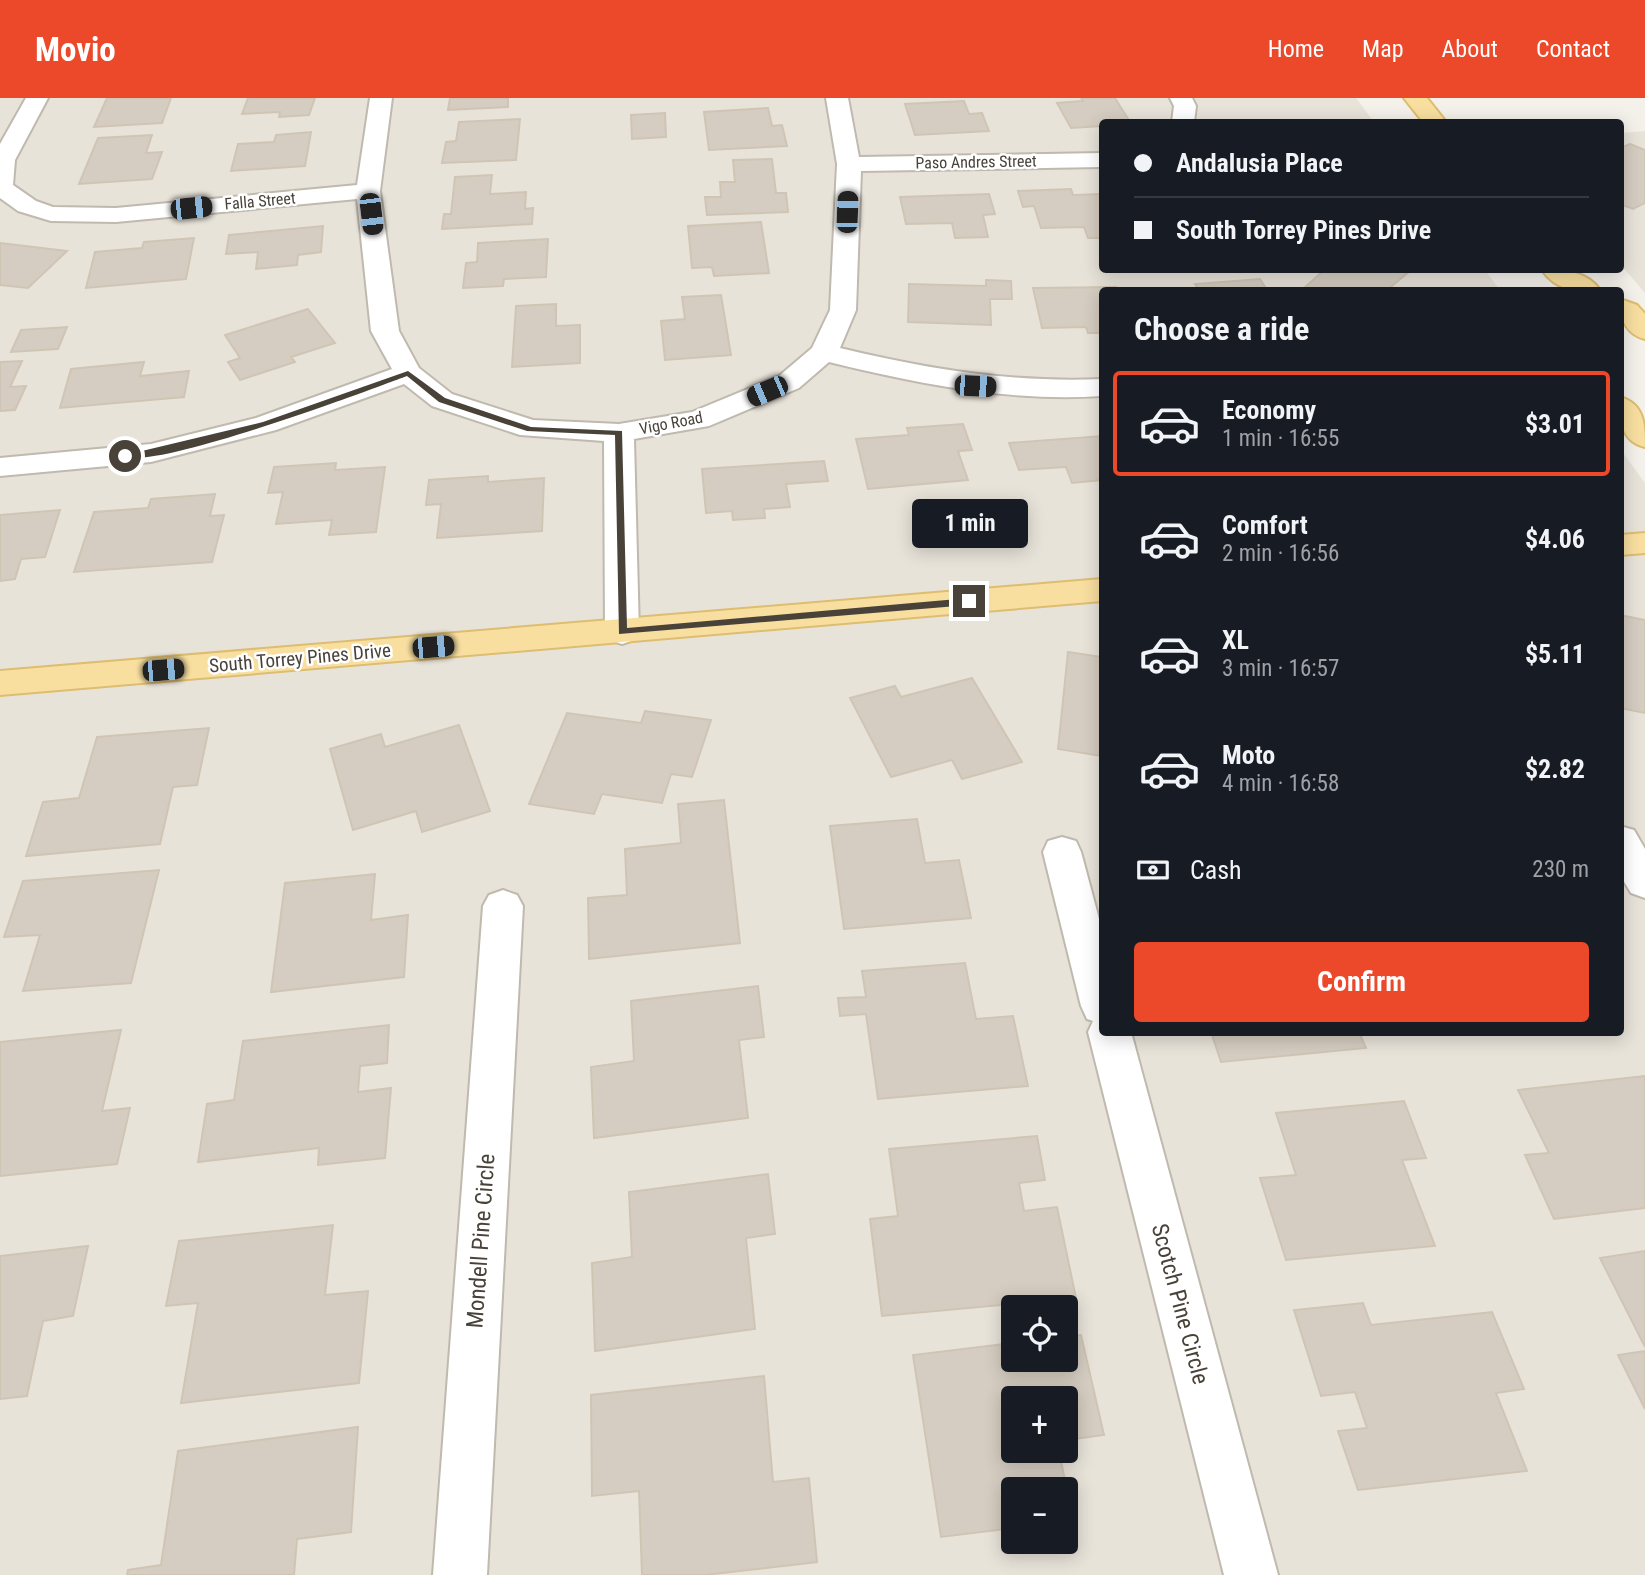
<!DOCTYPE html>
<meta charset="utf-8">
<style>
:root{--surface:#171b24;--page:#20242c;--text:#f1f3f6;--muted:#9ea1a6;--line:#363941;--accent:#ec482a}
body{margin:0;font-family:"Roboto Condensed",sans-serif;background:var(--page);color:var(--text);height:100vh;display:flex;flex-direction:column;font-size:26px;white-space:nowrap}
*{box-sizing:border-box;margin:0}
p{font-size:23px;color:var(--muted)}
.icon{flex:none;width:38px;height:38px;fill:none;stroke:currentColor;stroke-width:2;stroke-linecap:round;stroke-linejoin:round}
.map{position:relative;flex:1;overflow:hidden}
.side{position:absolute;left:1099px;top:189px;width:525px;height:749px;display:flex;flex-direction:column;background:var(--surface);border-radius:7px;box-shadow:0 4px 18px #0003}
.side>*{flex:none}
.banner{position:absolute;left:1099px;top:21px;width:525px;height:154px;border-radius:7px;box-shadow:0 4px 18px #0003;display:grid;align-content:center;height:154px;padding:0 35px;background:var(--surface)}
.controls{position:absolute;left:1001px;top:1197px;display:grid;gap:14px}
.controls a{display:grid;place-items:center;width:77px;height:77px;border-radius:7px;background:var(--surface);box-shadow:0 4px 18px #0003;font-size:35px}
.end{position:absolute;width:32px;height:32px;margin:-16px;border:9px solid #484239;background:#fff;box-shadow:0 0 0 4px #fff}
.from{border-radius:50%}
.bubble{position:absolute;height:49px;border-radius:7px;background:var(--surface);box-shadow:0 4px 18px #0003;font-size:23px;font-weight:700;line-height:49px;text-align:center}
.car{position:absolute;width:21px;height:42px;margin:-21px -10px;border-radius:9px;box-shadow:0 0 5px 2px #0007;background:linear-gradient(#222 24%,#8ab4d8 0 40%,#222 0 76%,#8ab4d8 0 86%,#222 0)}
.banner b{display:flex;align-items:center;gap:24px;height:66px;font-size:26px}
.banner b+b{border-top:2px solid var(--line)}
.banner i{width:18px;height:18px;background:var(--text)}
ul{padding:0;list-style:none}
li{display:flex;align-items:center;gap:21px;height:105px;margin:0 14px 10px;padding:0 21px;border:4px solid transparent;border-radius:7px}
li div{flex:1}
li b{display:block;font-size:26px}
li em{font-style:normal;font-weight:700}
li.current{border-color:var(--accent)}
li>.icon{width:63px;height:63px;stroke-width:1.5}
h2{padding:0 35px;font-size:32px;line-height:84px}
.pay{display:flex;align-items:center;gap:18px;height:77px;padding:0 35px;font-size:26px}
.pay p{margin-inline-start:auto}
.action{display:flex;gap:14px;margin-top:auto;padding:14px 35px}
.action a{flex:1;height:80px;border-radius:7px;background:var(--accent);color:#fff;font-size:28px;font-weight:700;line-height:80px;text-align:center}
header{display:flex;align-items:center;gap:42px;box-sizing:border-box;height:98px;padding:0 35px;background:var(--accent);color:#fff}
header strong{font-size:33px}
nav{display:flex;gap:38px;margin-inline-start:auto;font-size:24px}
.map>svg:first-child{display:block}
.residential{fill:#e8e3d9;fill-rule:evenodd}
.building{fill:#d5cdc1;stroke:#d0c5b4;stroke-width:2}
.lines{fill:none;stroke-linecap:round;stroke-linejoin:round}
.minor-casing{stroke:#bfb9ae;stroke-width:4}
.major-casing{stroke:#ddbd70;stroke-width:4}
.minor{fill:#fff;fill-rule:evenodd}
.major{fill:#f8dfa0;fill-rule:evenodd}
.route{fill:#484239}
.labels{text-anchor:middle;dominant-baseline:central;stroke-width:5;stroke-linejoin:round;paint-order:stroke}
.far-street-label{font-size:16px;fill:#484239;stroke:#fff}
.street-label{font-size:19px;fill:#484239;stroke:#fff}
.near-street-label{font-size:23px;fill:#484239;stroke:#fff}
</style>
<header>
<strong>Movio</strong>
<nav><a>Home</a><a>Map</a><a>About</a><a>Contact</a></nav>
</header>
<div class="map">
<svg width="1645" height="1477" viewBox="0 0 1645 1477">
<rect width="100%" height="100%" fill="#f4f1eb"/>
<path class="residential" d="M0,0H1356L1374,24H1102V172H1485L1500,192H1102V934H1620L1621,352L1645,385V1477H0ZM1013,1209H1066V1262H1013ZM1013,1300H1066V1353H1013ZM1013,1391H1066V1444H1013Z
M1645,33V195L1621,167L1620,35Z"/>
<path class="building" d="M107,0H171L162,25L94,29Z
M248,0H315L309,17L279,19L280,14L242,16Z
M450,0H508V9L448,12Z
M1081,0H1115L1130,24H1102V28L1071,30L1057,5L1083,3Z
M964,3L969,16L982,15L989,33L915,37L905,6Z
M768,10L772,28L782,27L787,48L709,52L704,14Z
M665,15L666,39L632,41L631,17Z
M520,21L516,62L442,65L446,44L456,43L459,24Z
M311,34L305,68L231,73L238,46L274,44L276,37Z
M152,37L146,55L162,54L152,81L79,86L98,40Z
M1630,46L1645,52V105L1633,111L1620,106V50Z
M772,61L776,95H786L788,114L707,117L705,99H721L720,84H735L733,62Z
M492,77L490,96L526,94L525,111L533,110L532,126L442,131L444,116H451L455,79Z
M1071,91L1073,97L1102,96V140H1088L1084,129L1041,130L1034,108L1023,109L1018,93Z
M989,96L995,116L983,117L988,139L955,140L952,125L906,126L900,99Z
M761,124L769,175L714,178L712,169L692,170L688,128Z
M323,128L321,154L298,157L297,167L256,171L258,154L226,156L229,137Z
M194,140L186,181L86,190L95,154L142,150L144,144Z
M548,141L546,179L504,181L503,188L463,190L466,165L477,164L478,145Z
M0,145L67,153L28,190L0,187Z
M1324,172L1350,174L1411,172L1387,192H1302Z
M1260,181L1267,192H1199L1195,186Z
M986,182L1011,183L1012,201H990L991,227L908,224L909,186L986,188Z
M1116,189L1117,192H1102V235H1088L1086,229L1042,230L1033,190Z
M721,197L731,257L665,262L661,223L685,221L682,199Z
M556,206V228L580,227V265L512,269L516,208Z
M308,211L335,245L291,259L295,264L240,282L228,264L240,260L225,237Z
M67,229L58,251L11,254L21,232Z
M22,263L10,289L26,288L15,312L0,313V264Z
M144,264L140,278L189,273L184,299L60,310L71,271Z
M963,326L972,352L958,353L968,382L868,391L856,341L909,337L907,330Z
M1102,338V382L1072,385L1066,369L1019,372L1009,345Z
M824,363L828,383L786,386L790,409L764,411L765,420L733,422L732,413L706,415L702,371Z
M336,365L335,372L385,369L376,434L329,437L332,422L276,426L283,394L268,395L274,369Z
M488,378V384L544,380L542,433L437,440L441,406L426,407L429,382Z
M215,396L210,418L224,417L212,464L74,474L94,414L148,410L151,401Z
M60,412L45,459L21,461L15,481L0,483V417Z
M1620,517L1645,522V615L1620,610Z
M1068,554L1102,559V658L1058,651Z
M972,580L1022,664L962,681L952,662L891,679L850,600L895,588L901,599Z
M645,613L711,622L692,679L671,676L662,705L602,696L594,716L529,706L567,615L641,625Z
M459,627L490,713L422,734L416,713L353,732L330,651L381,636L385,649Z
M209,630L197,687L173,689L160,746L26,758L43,704L79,700L97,639Z
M724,702L740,845L589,861L588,800L627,797L625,751L681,745L678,706Z
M917,721L925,765L959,762L971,820L844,831L830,728Z
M159,772L131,885L23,893L40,837L4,839L23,783Z
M375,776L371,822L408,817L404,879L271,894L285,785Z
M965,865L976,921L1013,918L1028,988L878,1001L866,916L840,918L838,900L866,899L862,873Z
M758,888L764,939L739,942L748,1020L594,1040L591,969L634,963L631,903Z
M389,927L387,965L360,968L358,994L391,990L385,1060L318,1067L319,1050L198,1064L207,1006L234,1002L243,943Z
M121,932L102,1013L130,1010L117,1066L0,1078V944Z
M1211,934H1359L1366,950L1221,964Z
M1645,978V1110L1554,1121L1525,1057L1549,1055L1518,992Z
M1404,1003L1426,1060L1402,1062L1435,1148L1286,1162L1260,1080L1296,1077L1276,1015Z
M1037,1038L1045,1082L1019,1085L1024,1113L1057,1109L1076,1200L882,1218L870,1121L898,1118L889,1051Z
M768,1076L775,1136L746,1140L755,1231L595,1253L592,1165L632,1159L629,1094Z
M333,1127L325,1197L368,1193L359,1285L181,1305L198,1205L166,1208L179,1143Z
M88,1148L73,1218L43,1223L27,1298L0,1301V1158Z
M1645,1153V1249L1600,1160Z
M1363,1205L1371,1227L1492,1214L1524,1291L1496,1295L1527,1373L1358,1392L1338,1333L1367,1330L1355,1294L1321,1298L1294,1212Z
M1081,1237L1104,1337L1066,1342V1300H1013V1353H1059L1073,1422L1066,1423V1391H1013V1430L941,1439L913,1257L1013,1245V1262H1066V1239Z
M1645,1253V1311L1618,1257Z
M764,1278L773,1384L809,1380L817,1464L705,1477H642L639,1393L592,1398L591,1297Z
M358,1329L351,1434L297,1441L294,1477H127L128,1472L161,1467L178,1353Z"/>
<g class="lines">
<defs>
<path id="minor" d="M26,0H48L15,62L13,87L36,103L53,109L116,110L357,87L370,0H392L380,93L399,233L419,270L452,296L533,322L619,326L692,314L779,278L812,250L830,212L837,66L826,0H848L859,59L1102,55V69L861,73L856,212L840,250C927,271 1012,285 1102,281V298C1009,304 919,286 829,264L799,290L709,328L634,341L639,534L634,542L622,546L610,542L605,534L604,343L520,337L432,308L404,286L276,332L151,364L0,378V360L151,346L256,320L392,271L371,233L357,101L116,124L51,123L18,113L0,100V46Z
M1170,0H1192L1196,8L1194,24H1172L1174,8Z
M1620,728L1634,732L1645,751V800L1631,795L1620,777Z
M1062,739L1076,743L1081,754L1102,832V934H1131L1278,1477H1224L1088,934L1093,923L1087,921L1081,908L1043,754L1048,743Z
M503,792L517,797L523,808L487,1477H433L483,808L489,797Z"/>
<path id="major" d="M1404,0H1427L1446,24H1423Z
M1542,172C1561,170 1588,174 1600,192C1576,194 1557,193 1542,172Z
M1620,201L1637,207L1645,216V241C1625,236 1620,220 1620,201Z
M1620,299C1645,306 1645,328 1645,349C1620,343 1620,321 1620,299Z
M1645,435V455L1620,457V437Z
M1102,481V503L0,597V573Z"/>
</defs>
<use href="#minor" class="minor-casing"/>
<use href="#major" class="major-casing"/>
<use href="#minor" class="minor"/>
<use href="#major" class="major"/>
</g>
<path class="route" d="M408,273L445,300L531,329L622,333L627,530L969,500L974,503L969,507L619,536L615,337L527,333L439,304L407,278C367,293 149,375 121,358L263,324Z"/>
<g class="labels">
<g class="far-street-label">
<text transform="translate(976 64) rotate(-1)">Paso Andres Street</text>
<text transform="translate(260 103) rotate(-5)">Falla Street</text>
<text transform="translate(671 325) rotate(-11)">Vigo Road</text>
</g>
<g class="street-label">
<text transform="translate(300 560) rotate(-5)">South Torrey Pines Drive</text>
</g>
<g class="near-street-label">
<text transform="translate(481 1143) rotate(-86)">Mondell Pine Circle</text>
<text transform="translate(1180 1206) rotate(75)">Scotch Pine Circle</text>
</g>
</g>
</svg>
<div class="controls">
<a><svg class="icon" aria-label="locate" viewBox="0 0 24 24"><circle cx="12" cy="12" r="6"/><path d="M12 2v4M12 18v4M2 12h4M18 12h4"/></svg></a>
<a>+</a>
<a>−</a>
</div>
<i class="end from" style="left:125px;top:358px"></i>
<i class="end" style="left:969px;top:503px"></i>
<div class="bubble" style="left:912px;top:401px;width:116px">1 min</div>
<i class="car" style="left:191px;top:110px;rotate:84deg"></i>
<i class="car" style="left:847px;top:114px;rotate:2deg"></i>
<i class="car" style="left:371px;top:116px;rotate:173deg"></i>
<i class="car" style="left:975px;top:288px;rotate:93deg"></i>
<i class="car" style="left:767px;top:293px;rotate:247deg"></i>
<i class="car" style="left:433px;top:549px;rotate:85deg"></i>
<i class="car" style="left:163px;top:572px;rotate:85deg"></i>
<div class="banner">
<b><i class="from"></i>Andalusia Place</b>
<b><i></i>South Torrey Pines Drive</b>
</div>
<section class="side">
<h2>Choose a ride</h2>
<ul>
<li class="current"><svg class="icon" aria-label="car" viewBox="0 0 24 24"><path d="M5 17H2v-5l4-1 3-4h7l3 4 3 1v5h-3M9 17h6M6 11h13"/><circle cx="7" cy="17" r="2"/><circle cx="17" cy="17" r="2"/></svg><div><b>Economy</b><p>1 min · 16:55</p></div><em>$3.01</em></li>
<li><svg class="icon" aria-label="car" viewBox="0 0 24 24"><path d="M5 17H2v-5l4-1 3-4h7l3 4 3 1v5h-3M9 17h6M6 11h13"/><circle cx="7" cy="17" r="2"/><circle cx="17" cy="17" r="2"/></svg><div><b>Comfort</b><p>2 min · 16:56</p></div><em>$4.06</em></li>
<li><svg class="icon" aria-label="car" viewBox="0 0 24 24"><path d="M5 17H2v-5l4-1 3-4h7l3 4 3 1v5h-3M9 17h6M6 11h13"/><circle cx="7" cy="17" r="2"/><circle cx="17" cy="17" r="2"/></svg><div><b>XL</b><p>3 min · 16:57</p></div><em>$5.11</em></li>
<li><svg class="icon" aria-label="car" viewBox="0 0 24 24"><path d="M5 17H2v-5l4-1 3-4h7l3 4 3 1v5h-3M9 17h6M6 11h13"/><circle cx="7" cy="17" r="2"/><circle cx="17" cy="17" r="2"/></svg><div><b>Moto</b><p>4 min · 16:58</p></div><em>$2.82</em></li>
</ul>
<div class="pay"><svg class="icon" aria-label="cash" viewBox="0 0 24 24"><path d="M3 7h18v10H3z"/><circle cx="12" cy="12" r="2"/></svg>Cash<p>230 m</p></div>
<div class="action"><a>Confirm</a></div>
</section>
</div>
